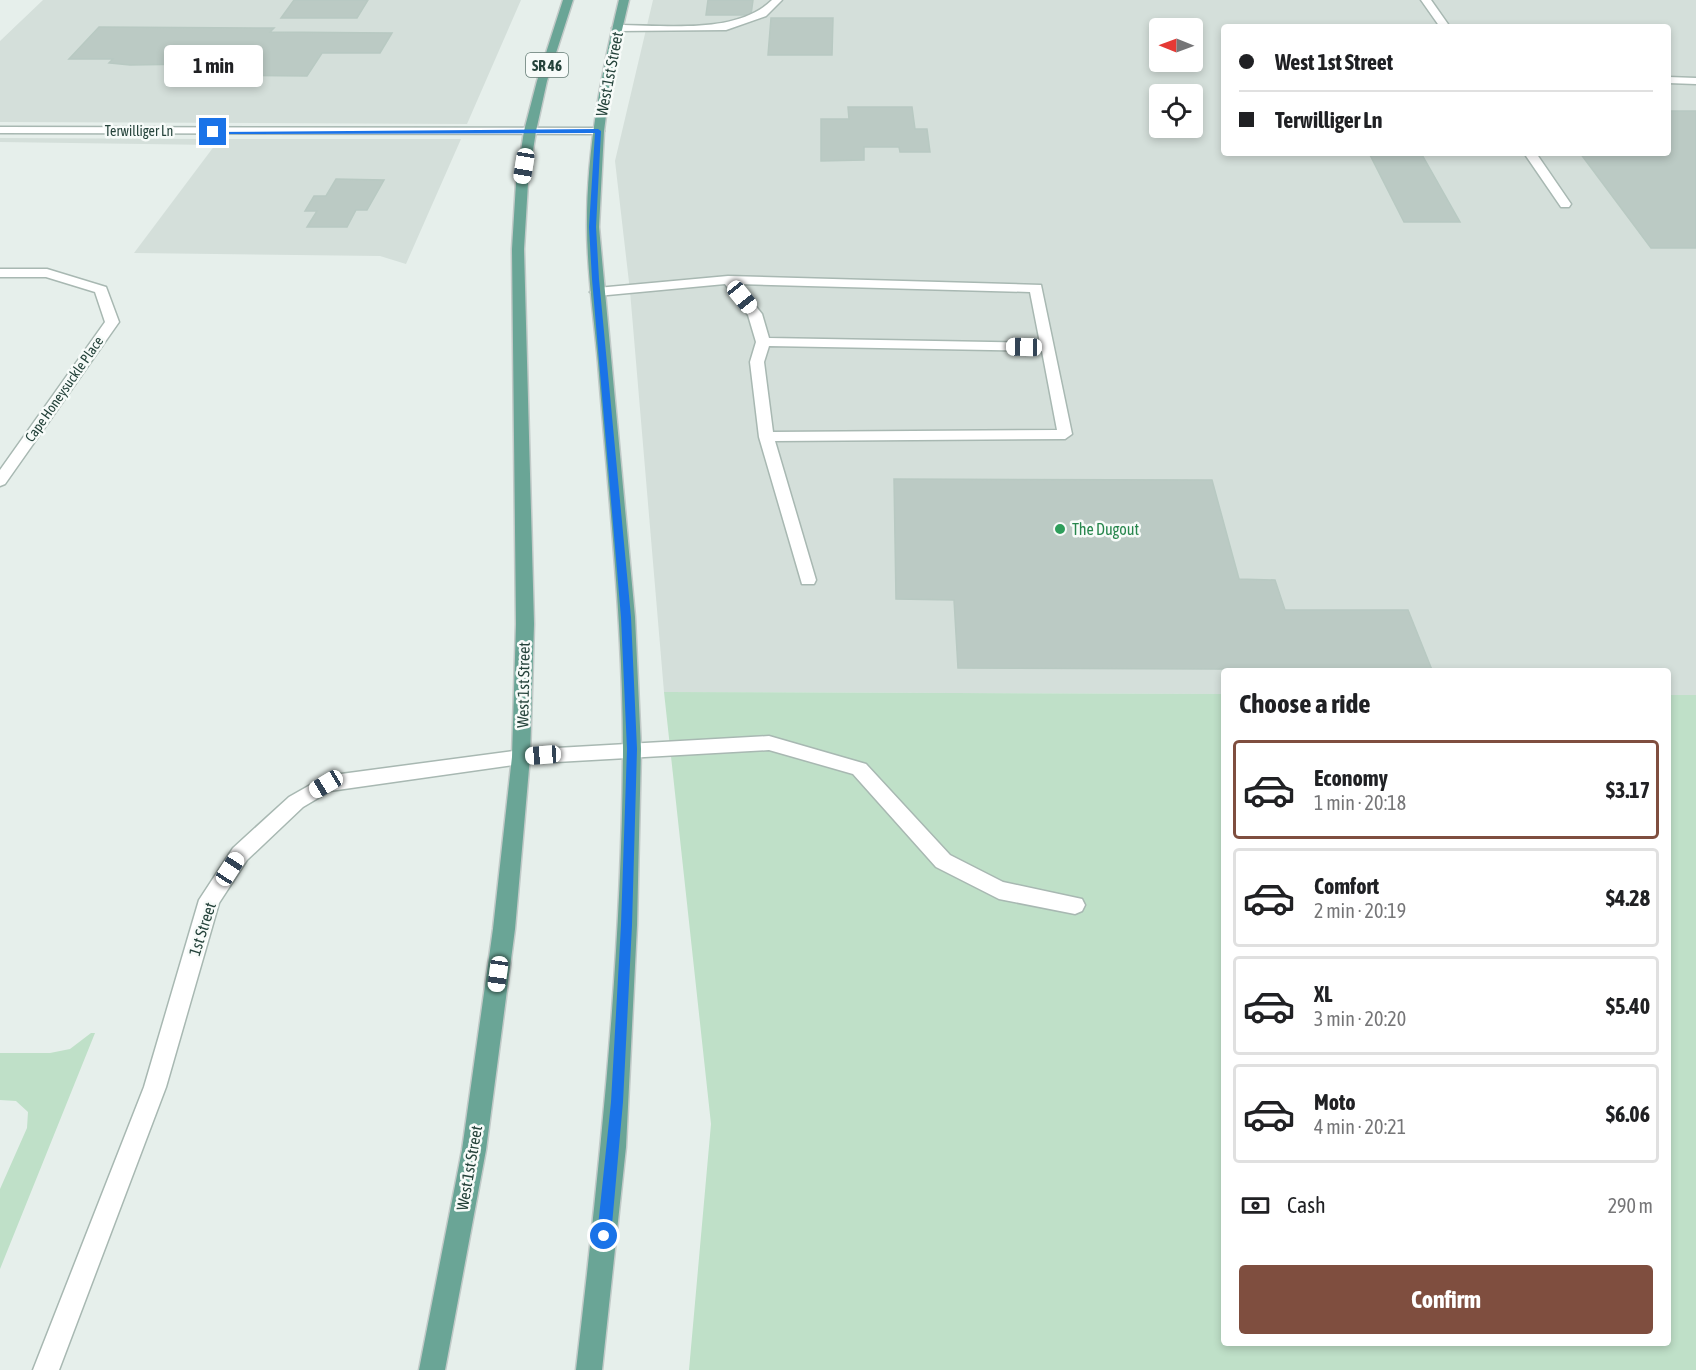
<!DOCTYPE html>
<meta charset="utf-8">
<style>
:root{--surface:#fff;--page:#f2f2f2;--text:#202124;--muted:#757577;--line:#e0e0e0;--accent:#7f4e3f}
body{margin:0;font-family:"Asap Condensed",sans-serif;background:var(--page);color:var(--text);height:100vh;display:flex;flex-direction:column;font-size:22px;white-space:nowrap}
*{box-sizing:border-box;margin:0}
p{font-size:20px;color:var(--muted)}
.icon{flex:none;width:33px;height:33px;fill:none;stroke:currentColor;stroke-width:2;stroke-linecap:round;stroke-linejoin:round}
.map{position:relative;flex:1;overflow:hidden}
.details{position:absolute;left:1221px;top:668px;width:450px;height:678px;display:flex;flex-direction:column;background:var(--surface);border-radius:6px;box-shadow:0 3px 9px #0003}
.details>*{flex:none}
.top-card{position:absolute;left:1221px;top:24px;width:450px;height:132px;border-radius:6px;box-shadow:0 3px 9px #0003;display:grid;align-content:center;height:132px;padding:0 18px;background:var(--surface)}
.needle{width:39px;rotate:271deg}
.fabs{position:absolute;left:1149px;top:18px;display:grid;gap:12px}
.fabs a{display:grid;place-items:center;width:54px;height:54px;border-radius:6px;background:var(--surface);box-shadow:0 3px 9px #0003;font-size:30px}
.end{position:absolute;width:27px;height:27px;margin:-14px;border:8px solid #1a73e8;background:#fff;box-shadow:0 0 0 3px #fff}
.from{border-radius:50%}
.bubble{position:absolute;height:42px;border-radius:6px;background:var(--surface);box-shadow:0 3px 9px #0003;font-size:20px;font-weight:700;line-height:42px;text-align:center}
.car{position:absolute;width:18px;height:36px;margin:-18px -9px;border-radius:8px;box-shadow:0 0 4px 2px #0007;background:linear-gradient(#fff 24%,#345 0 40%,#fff 0 76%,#345 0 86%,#fff 0)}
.top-card b{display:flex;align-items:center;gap:21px;height:57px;font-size:22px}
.top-card b+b{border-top:2px solid var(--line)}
.top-card i{width:15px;height:15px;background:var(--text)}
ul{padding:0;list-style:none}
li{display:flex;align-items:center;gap:18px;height:99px;margin:0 12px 9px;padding:0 6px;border:3px solid var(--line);border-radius:6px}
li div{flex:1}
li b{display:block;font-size:22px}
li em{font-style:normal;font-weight:700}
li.active{border-color:var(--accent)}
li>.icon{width:54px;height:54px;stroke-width:1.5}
h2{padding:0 18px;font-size:27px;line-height:72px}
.pay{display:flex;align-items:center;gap:15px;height:66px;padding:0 18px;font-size:22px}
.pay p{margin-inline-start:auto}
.action{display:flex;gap:12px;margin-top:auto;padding:12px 18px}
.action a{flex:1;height:69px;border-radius:6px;background:var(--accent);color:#fff;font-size:24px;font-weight:700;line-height:69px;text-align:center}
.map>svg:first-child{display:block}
.built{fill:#d4dfda;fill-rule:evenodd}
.green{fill:#bfe0c8}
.building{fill:#bbcac4;stroke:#b8c9c2;stroke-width:1.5}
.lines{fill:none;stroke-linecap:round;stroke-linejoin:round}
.minor-casing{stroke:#a8b8b2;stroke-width:3}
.major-casing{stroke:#c2cac8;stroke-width:3}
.minor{fill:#fff;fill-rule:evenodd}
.major{fill:#6aa596;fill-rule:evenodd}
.route{fill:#1a73e8}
.leisure-dot{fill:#2e9e5b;stroke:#f7fbf9;stroke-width:2}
.labels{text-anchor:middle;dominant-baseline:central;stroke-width:5;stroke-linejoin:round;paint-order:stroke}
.far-street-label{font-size:14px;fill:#24423a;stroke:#f7fbf9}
.shield{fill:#f7fbf9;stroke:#637a73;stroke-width:1.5}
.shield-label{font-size:15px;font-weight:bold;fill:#24423a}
.street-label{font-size:16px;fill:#24423a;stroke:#f7fbf9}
.leisure-label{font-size:16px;fill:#27864d;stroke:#f7fbf9;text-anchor:start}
</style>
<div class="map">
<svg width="1696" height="1370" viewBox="0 0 1696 1370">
<rect width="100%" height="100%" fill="#e6efeb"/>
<path class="built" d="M43,0H521L467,124L0,122V41Z
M653,0H1696V695H1668V670H1224V694L664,692L630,291L615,161ZM1224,27H1668V153H1224ZM1160,28H1192V62H1160ZM1160,94H1192V128H1160Z
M0,138L207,139H461L406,264L380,256L134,253L215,145L0,142Z"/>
<path class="green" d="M664,692L1224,694V1342H1668V695H1696V1370H689L711,1124Z
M91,1033H95L0,1269V1189L27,1128L28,1112L16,1101L0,1100V1053H50L70,1049Z"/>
<path class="building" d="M294,0H368L357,18H281Z
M708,0H753L751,15H706Z
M771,18H833L832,55H768Z
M99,27L274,28L270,32L392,33L380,53H322L307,76L185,75L194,64L130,65L109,63L113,59H69Z
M848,107H912L915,129H927L930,152H900L899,147H864V160L821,161V119H849Z
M1668,111H1696V248H1651L1580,153H1668Z
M1369,153H1421L1460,222H1404Z
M336,179L384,180L367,210H356L347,227H307L317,211H305L314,196H326Z
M894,479L1212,480L1239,579L1275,580L1285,610H1408L1432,670L958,668L954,600L896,599Z"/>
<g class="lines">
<defs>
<path id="minor" d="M772,0H782L766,16L726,30L617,31L612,28L617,25C664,25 737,35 772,0Z
M1421,0H1431L1450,27H1440Z
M1668,77L1696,78V84L1668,83Z
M0,127L598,128L604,131L598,134L0,133Z
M1524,153H1536L1571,204L1569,207H1561Z
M0,269H47L106,287L119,322L5,484L0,486V470L105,322L95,292L46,277H0Z
M728,276L1041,285L1072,434L1065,439L775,441L816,580L814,584H802L759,437L750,362L756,342L748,315L725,284L597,296L590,292L597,288ZM738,284L1030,292L1040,343L769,338L762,314ZM769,346L1042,351L1057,430L773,432L764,362Z
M769,736L866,764L950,855L1003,882L1082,899L1085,905L1082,911L1075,914L999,899L936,867L853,774L769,750L521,764L330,791L303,807L247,860L219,903L166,1087L59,1370H33L144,1087L199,900L233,848L289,797L326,776L521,750Z"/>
<path id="major" d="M563,0H573L547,81L536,131L528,183L524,249L534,624L530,757L515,929L486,1150L445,1370H419L462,1150L493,929L512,757L516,624L512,249L516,183L524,131L537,81Z
M619,0H629L611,77L604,131L599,227L635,617L641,749L637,925L626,1147L602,1370H576C600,1164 622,957 623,750C623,621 608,491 598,363C594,318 587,271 587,225C587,148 601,75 619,0Z"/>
</defs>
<use href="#minor" class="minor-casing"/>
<use href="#major" class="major-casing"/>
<use href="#minor" class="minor"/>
<use href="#major" class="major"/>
</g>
<path class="route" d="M598,129L601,131L596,227L599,279L631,617L637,749L632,925L623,1102L611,1236L609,1241L604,1243L599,1241L597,1236L611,1102L621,925L627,749L621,617L592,279L589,227L595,133L213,134L210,132Z"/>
<circle class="leisure-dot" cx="1060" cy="529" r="6"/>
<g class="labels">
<g class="far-street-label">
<text x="139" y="131">Terwilliger Ln</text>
<text transform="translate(64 389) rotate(-55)">Cape Honeysuckle Place</text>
</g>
<rect class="shield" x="526" y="53" width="42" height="24" rx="4.5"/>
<g class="shield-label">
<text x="547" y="65">SR 46</text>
</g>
<g class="street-label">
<text transform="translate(609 74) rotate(-79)">West 1st Street</text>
<text transform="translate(523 685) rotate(-89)">West 1st Street</text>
<text transform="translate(202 929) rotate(-72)">1st Street</text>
<text transform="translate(469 1168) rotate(-80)">West 1st Street</text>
</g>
<g class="leisure-label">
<text x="1072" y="529">The Dugout</text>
</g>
</g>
</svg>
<div class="fabs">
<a><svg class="needle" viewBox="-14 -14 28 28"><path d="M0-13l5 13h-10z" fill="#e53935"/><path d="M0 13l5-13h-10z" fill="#757577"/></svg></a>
<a><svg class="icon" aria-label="locate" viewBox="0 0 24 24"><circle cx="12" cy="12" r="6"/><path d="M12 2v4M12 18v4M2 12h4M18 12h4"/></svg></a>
</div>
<i class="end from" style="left:604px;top:1236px"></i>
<i class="end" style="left:213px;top:132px"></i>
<div class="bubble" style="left:164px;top:45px;width:99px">1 min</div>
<i class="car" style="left:524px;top:166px;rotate:189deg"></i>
<i class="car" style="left:742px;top:297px;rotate:141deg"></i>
<i class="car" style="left:1024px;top:347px;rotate:271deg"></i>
<i class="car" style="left:543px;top:755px;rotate:266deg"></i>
<i class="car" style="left:326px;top:784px;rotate:239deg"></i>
<i class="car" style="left:230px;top:869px;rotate:33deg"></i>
<i class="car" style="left:498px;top:974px;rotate:188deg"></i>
<div class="top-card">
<b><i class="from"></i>West 1st Street</b>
<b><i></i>Terwilliger Ln</b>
</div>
<section class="details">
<h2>Choose a ride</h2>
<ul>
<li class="active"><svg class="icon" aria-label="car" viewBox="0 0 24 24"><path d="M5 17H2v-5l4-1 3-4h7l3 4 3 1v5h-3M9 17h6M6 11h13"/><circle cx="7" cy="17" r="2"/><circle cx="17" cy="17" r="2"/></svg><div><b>Economy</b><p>1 min · 20:18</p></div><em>$3.17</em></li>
<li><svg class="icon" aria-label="car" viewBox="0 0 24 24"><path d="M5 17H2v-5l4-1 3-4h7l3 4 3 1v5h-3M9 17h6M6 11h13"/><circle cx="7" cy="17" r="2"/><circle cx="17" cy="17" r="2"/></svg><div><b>Comfort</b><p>2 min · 20:19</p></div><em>$4.28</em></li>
<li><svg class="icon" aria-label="car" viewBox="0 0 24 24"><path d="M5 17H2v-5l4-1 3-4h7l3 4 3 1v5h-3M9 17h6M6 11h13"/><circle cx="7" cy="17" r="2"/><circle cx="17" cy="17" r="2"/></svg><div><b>XL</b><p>3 min · 20:20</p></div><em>$5.40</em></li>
<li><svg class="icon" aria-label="car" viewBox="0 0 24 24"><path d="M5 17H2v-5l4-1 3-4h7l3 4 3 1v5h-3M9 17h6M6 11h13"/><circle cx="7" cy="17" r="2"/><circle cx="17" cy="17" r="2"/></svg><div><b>Moto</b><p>4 min · 20:21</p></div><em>$6.06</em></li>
</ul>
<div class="pay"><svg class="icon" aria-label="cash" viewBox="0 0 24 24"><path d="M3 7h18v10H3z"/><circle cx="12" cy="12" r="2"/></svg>Cash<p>290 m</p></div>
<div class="action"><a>Confirm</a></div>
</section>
</div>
